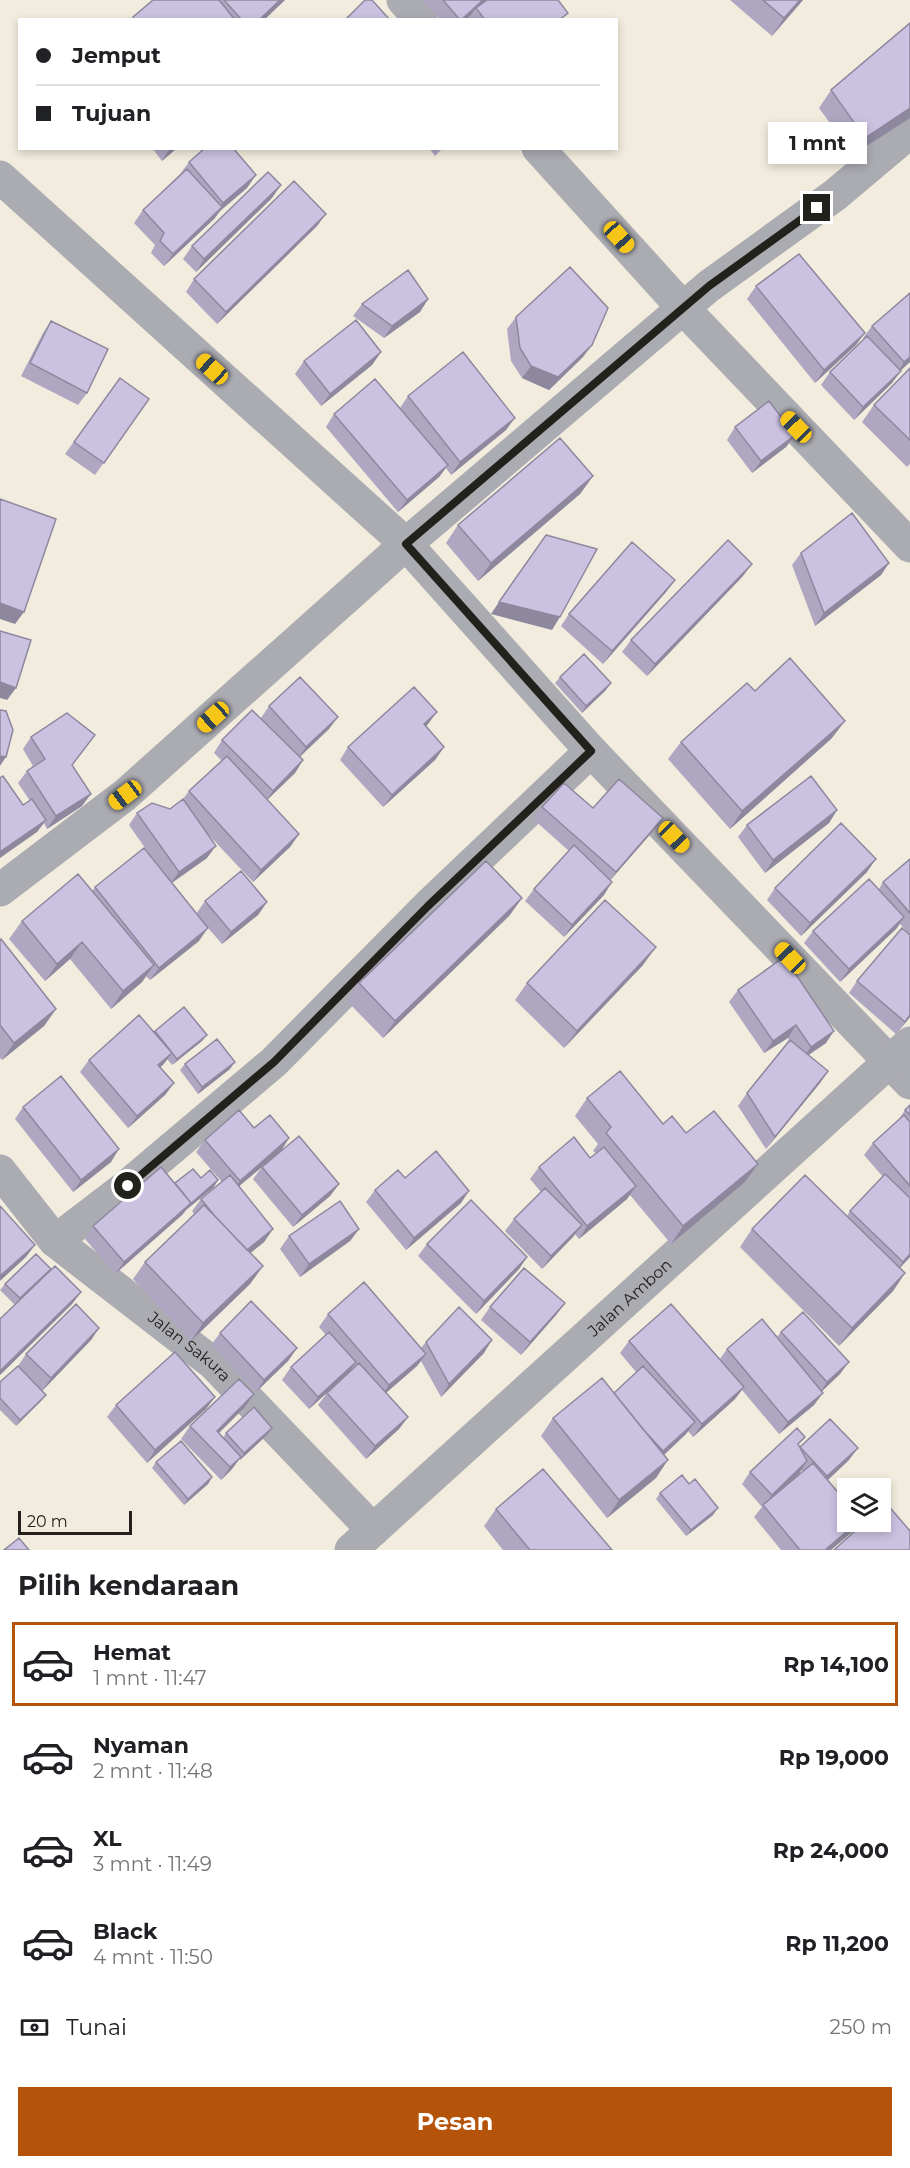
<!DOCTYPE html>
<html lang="id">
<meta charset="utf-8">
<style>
:root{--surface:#fff;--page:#f6f6f6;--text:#202124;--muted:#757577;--line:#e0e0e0;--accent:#b45309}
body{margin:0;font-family:Montserrat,sans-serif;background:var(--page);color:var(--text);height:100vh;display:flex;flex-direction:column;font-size:22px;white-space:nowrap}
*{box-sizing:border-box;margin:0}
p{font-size:20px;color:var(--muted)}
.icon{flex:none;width:33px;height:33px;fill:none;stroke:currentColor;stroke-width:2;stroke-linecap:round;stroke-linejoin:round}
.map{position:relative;height:1550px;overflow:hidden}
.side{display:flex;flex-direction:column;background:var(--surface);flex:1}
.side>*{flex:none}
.guide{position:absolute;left:18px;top:18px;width:600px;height:132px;border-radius:0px;box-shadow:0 3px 9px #0003;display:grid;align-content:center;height:132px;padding:0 18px;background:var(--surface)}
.controls{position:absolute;left:837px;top:1478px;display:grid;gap:12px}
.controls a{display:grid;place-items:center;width:54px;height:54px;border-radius:0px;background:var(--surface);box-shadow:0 3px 9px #0003;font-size:30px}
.scale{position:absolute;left:18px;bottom:15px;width:114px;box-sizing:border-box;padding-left:6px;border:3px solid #23211c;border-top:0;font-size:16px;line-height:21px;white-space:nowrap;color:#23211c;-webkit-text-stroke:4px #f1ecdd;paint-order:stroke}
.end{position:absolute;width:27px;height:27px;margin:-14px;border:8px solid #23211c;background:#fff;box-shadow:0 0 0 3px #fff}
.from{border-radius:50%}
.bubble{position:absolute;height:42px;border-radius:0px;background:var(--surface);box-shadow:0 3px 9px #0003;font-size:20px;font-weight:700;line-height:42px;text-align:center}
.car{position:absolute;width:18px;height:36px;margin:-18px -9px;border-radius:8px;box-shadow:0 0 4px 2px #0007;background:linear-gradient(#f5c518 24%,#345 0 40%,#f5c518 0 76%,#345 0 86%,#f5c518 0)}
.guide b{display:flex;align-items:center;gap:21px;height:57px;font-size:22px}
.guide b+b{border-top:2px solid var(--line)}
.guide i{width:15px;height:15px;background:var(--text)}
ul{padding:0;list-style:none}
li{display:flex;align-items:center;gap:18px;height:84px;margin:0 12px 9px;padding:0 6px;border:3px solid transparent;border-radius:0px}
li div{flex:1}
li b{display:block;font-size:22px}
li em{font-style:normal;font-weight:700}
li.current{border-color:var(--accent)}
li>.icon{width:54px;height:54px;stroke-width:1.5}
h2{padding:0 18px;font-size:27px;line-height:72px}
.pay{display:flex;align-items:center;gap:15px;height:66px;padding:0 18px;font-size:22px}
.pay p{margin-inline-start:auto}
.primary-button{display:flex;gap:12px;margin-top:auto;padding:12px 18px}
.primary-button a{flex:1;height:69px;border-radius:0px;background:var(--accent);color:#fff;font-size:24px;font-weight:700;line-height:69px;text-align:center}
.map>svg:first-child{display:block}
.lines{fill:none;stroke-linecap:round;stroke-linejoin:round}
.minor{stroke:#ababb2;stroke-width:33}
.wall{fill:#afa7c2;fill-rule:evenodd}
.shaded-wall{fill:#8e889e}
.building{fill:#cbc2e2;stroke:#8e889e;stroke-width:1.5}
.route{stroke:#23211c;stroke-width:8}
.labels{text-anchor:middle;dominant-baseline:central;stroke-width:4.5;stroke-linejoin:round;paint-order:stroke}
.street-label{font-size:16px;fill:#23211c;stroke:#f1ecdd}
</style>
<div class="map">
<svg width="910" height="1550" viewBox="0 0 910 1550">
<rect width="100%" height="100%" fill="#f1ecdd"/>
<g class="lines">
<g class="minor">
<path d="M403,0L421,20"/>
<path d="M538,148L683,308L910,546"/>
<path d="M0,177L406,544L591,751L910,1083"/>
<path d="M0,890L125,795L406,544L709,286L835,195L910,132"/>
<path id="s1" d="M0,1171L55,1241L214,1364L373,1530"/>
<path d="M55,1241L127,1186L274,1062L428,906L591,751"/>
<path id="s2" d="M351,1550L910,1043"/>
</g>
</g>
<path class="wall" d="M153,0H285L264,20H131Z
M423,0H558L563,20H468L470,16L466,20H440Z
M730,0H803L772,36Z
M910,23V118L853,155L819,108L831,90Z
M152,148H177L162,161Z
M429,148H443L435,156Z
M189,162L247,188L220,211L214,219L164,266L151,253L155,245L134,223L143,210L180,174Z
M272,198L196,272L183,259L192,246Z
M317,226L217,324L186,292L194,279Z
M756,286L856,345L815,383L747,299Z
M428,299L420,312L384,338L353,316L362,304Z
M516,317L583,357L549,390L522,378L511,361L507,329Z
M51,321L87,393L78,405L21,376L43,333Z
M872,326L910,362L900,370L892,383L854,420L821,385L830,372L864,339L863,338Z
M381,352L372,365L321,406L295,374L304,361Z
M910,368V464L907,467L862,422L874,405Z
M120,378L149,399L95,475L65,454Z
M408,396L506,430L451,475L446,468L439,477L398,512L326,427L334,414L400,408Z
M735,427L795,435L786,447L752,473L727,440Z
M593,476L580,494L478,581L446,543L458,525Z
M801,553L889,563L881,575L815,626L792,565Z
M743,576L647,676L622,652L631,640Z
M675,580L666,592L603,664L561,626L569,614Z
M560,677L606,690L582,713L555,683Z
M269,706L329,729L300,757L303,760L295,773L267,800L299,834L290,847L253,882L205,831L207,858L172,883L199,941L150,980L146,976L142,982L111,1009L70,959L45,981L9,939L22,921L92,891L95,887L152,858L129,825L137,813L170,809L183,799L189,791L222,761L214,753L222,740L261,718Z
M428,724L426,727L444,747L435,760L383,807L340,760L348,747Z
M95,735L72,765L82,806L47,829L44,823L37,832L23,805L30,801L18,783L27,771L33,766L23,749L31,737Z
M832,738L730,829L668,759L681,742Z
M542,807L593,808L663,818L654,830L610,880L604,895L564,937L525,901L534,889L569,851L533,819Z
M837,810L829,823L765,873L738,837L747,825Z
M910,859V1017L896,1034L849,993L857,981L908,933L900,924L896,929L840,982L804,943L813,931L879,889L883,882Z
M867,872L801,936L767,900L775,888Z
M522,898L509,916L383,1038L347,1001L359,983Z
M205,901L267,902L258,915L222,944L196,914Z
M0,940L56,1009L44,1026L2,1060L0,1058Z
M643,965L564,1048L515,1000L527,983Z
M738,990L826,1043L809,1055L828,1071L820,1083L766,1149L738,1106L747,1093L789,1040L788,1038L764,1053L729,1002Z
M155,1031L207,1035L202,1041L172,1065L167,1059L160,1067L174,1083L165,1095L128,1128L80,1072L89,1060L154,1032Z
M185,1064L230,1069L198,1094L180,1070Z
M587,1098L686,1133L758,1164L745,1182L671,1244L630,1195L627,1199L579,1239L575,1234L542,1269L505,1231L514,1219L541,1192L530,1179L539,1167L590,1158L596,1153L593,1151L598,1144L575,1116Z
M910,1105V1257L900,1268L905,1273L893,1291L839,1346L740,1247L752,1229L847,1216L850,1211L883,1177L864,1155L873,1143L897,1122L905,1110Z
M23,1107L111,1162L73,1192L15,1119Z
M254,1128L289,1138L281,1151L239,1186L273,1229L264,1242L250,1253L263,1266L250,1284L191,1341L133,1279L145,1262L194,1214L192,1211L201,1199L222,1182L196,1152L205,1140Z
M262,1167L339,1184L330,1196L293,1227L253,1179Z
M405,1178L461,1203L406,1250L366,1202L375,1190Z
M175,1183L214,1187L186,1210L182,1215L115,1274L85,1239L93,1226Z
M359,1229L350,1241L300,1277L280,1249L289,1236Z
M427,1244L527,1257L519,1269L476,1314L418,1256Z
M51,1269L47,1273L81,1292L72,1304L0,1375V1319L15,1305L0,1290L5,1284Z
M565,1303L556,1315L521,1355L481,1320L490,1307Z
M328,1314L421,1348L426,1342L484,1353L441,1397L421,1361L417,1366L386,1393L408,1417L399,1429L366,1459L318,1405L327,1393L332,1388L309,1409L282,1380L291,1367L326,1335L319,1327Z
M99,1328L91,1340L42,1391L41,1401L16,1426L0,1410V1382L18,1366L26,1354Z
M781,1332L840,1374L822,1391L814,1405L779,1434L742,1390L735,1399L693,1437L688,1431L686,1434L664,1455L656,1478L607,1518L541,1436L553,1418L614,1393L636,1372L620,1353L629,1341L720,1359L727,1349L777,1337Z
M220,1333L297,1348L288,1361L256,1392L211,1345Z
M215,1397L206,1409L147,1463L107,1417L116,1405Z
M245,1407L218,1433L223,1438L226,1433L268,1434L240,1460L239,1459L232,1469L221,1480L181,1439L190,1426Z
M799,1446L800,1447L849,1460L828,1480L860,1521L852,1532L831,1550H781L754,1517L762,1507L742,1484L750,1472ZM801,1470L803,1472L786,1486L799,1474Z
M156,1462L212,1477L208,1484L184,1505L152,1468Z
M689,1484L713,1515L686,1536L656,1499L660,1493Z
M496,1509L612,1550H503L484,1526Z"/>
<path class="shaded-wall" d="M280,0H285L264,20H259Z
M483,0H488L476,8L470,16L466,20H461Z
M800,0H803L772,36L784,18Z
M910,108V118L853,155L865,138Z
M170,148H177L162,161Z
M256,175L247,188L220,211L214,219L164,266L173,254L216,213L223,203Z
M281,185L272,198L196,272L204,259Z
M326,214L317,226L217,324L226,312Z
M428,299L420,312L384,338L392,326Z
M865,333L856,345L815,383L824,370Z
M592,345L583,357L549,390L522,378L531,366Z
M381,352L372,365L321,406L330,394Z
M910,357V362L896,375L904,362Z
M901,371L892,383L854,420L863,407Z
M515,418L506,430L451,475L460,462Z
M795,435L786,447L752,473L761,461Z
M448,465L439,477L398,512L407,500Z
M593,476L580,494L478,581L491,563Z
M889,563L881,575L815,626L824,613Z
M752,564L743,576L647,676L655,664Z
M675,580L666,592L603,664L612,651Z
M499,602L560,617L552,630L491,614Z
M0,603L24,612L15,624L0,619Z
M0,682L16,688L7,700L0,698Z
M611,683L606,690L582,713L586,706Z
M437,712L428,724L415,737L424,724Z
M338,717L329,729L297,759L306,747Z
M845,721L832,738L730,829L742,811Z
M444,747L435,760L383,807L392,795Z
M0,756L6,757L0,766Z
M303,760L295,773L264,803L273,791Z
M91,794L82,806L47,829L56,816Z
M837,810L829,823L765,873L773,860Z
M663,818L654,830L607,884L616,872Z
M46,820L37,832L0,858V852Z
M299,834L290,847L253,882L261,870Z
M216,846L207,858L170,884L179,872Z
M876,859L867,872L801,936L810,923Z
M612,882L604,895L564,937L572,925Z
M522,898L509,916L383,1038L395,1021Z
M267,902L258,915L222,944L231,932Z
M904,917L896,929L840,982L849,969Z
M208,928L199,941L150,980L159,968Z
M82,942L70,959L45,981L57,964Z
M656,947L643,965L564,1048L577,1031Z
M154,965L142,982L111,1009L123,991Z
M56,1009L44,1026L2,1060L14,1043Z
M910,1015V1017L896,1034L905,1022Z
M796,1025L788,1038L764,1053L773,1041Z
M834,1031L826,1043L802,1059L811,1047Z
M207,1035L202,1041L172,1065L177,1059Z
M172,1053L163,1065L149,1077L158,1065Z
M235,1062L230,1069L198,1094L202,1087Z
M828,1071L820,1083L766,1149L775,1137Z
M174,1083L165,1095L128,1128L137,1116Z
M289,1138L281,1151L231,1193L240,1181Z
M119,1149L111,1162L73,1192L81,1180Z
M758,1164L745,1182L671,1244L683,1226Z
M218,1180L214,1187L186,1210L182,1215L115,1274L124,1262L191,1203Z
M339,1184L330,1196L293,1227L302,1215Z
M636,1186L627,1199L579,1239L587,1226Z
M469,1191L461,1203L406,1250L414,1238Z
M582,1225L573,1237L542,1269L551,1256Z
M273,1229L264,1242L236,1265L244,1253Z
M359,1229L350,1241L300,1277L309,1264Z
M35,1245L26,1257L0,1281V1276Z
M910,1254V1257L894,1274L903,1262Z
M527,1257L519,1269L476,1314L484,1301Z
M263,1266L250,1284L191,1341L203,1323Z
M51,1269L46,1275L15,1305L20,1298Z
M905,1273L893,1291L839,1346L852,1328Z
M81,1292L72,1304L0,1375V1371Z
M565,1303L556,1315L521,1355L530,1342Z
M99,1328L91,1340L42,1391L51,1378Z
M492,1340L484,1353L441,1397L449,1384Z
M297,1348L288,1361L256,1392L264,1380Z
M426,1354L417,1366L380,1398L389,1385Z
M356,1362L348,1374L309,1409L318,1397Z
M849,1362L840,1374L819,1394L827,1382Z
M744,1387L735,1399L693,1437L702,1424Z
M823,1393L814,1405L779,1434L788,1422Z
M254,1394L245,1407L208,1444L217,1431Z
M46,1395L41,1401L16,1426L20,1420Z
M215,1397L206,1409L147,1463L155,1450Z
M408,1417L399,1429L366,1459L375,1446Z
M695,1422L686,1434L655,1463L663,1451Z
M272,1428L268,1434L240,1460L244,1453Z
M858,1448L849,1460L819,1488L827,1476Z
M241,1457L232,1469L221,1480L230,1467Z
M668,1460L656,1478L607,1518L619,1500Z
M807,1461L799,1474L763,1508L772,1495Z
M212,1477L208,1484L184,1505L188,1499Z
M718,1508L713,1515L686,1536L691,1530Z
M860,1521L852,1532L831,1550H825Z"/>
<path class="building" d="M153,0H219L235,20H134L133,17Z
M224,0H280L259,20H242Z
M365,0H372L390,20H345Z
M443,0H483L461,20H460Z
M487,0H558L568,13L559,20H485L476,8Z
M763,0H800L784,18Z
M910,23V108L865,138L831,90Z
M205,148H233L256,175L223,203L189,162Z
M187,169L222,207L173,254L160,241L164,233L143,210Z
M268,172L281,185L204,259L192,246Z
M294,181L326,214L226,312L194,279Z
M799,254L865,333L824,370L756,286Z
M570,267L608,308L592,345L558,377L531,366L520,348L516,317Z
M408,270L428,299L392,326L362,304Z
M910,293V357L904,362L872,326Z
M356,320L381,352L330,394L304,361Z
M51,321L108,349L87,393L30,363Z
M867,336L901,371L863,407L830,372Z
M463,352L515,418L460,462L408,396Z
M910,368V440L874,405Z
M120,378L149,399L104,463L74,442Z
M375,379L448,465L407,500L334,414Z
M769,401L795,435L761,461L735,427Z
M560,438L593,476L491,563L458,525Z
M0,499L56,519L24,612L0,603Z
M852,513L889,563L824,613L801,553Z
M546,535L597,549L560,617L499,602Z
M728,540L752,564L655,664L631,640Z
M632,542L675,580L612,651L569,614Z
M0,631L31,640L16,688L0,682Z
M584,654L611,683L586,706L560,677Z
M790,658L845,721L742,811L681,742L747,683L755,691Z
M300,677L338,717L306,747L269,706Z
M414,687L437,712L424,724L444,747L392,795L348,747Z
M0,710L6,711L13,730L6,757L0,756Z
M252,710L303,760L273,791L222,740Z
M67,713L95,735L72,765L91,794L56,816L27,771L45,759L31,737Z
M227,756L299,834L261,870L189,791Z
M3,776L23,805L32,799L46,820L0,852V778Z
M811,776L837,810L773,860L747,825Z
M619,779L663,818L616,872L542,807L564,783L593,808Z
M183,799L216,846L179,872L137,813L152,803L170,809Z
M841,823L876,859L810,923L775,888Z
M574,845L612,882L572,925L534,889Z
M144,848L208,928L159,968L95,887Z
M910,859V913L883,882Z
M486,861L522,898L395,1021L359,983Z
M241,871L267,902L231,932L205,901Z
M78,874L154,965L123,991L82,942L57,964L22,921Z
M869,879L904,917L849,969L813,931Z
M605,900L656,947L577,1031L527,983Z
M902,928L910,935V1015L905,1022L857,981Z
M1,939L56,1009L14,1043L0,1025V940Z
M784,957L834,1031L811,1047L796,1025L773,1041L738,990Z
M184,1007L207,1035L177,1059L155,1031Z
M139,1015L172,1053L158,1065L174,1083L137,1116L89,1060Z
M217,1039L235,1062L202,1087L185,1064Z
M790,1040L828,1071L775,1137L747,1093Z
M620,1071L663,1124L672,1116L686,1133L714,1111L758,1164L683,1226L606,1133L611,1127L587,1098Z
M61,1076L119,1149L81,1180L23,1107Z
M910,1105V1115L905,1110Z
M239,1110L254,1128L270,1115L289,1138L240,1181L205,1140Z
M904,1115L910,1122V1186L873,1143Z
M299,1136L339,1184L302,1215L262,1167Z
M574,1137L590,1158L604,1147L636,1186L587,1226L539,1167Z
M436,1151L469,1191L414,1238L375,1190L398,1170L405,1178Z
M161,1167L191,1203L124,1262L93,1226Z
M193,1169L201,1178L210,1170L218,1180L189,1205L191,1203L175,1183Z
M885,1174L910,1198V1254L903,1262L850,1211Z
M230,1175L273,1229L247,1250L214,1215L201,1199Z
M805,1175L905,1273L852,1328L752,1229Z
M545,1188L582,1225L551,1256L514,1219Z
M471,1200L527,1257L484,1301L427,1244Z
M340,1201L359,1229L309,1264L289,1236Z
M204,1205L263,1266L203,1323L145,1262Z
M0,1206L35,1245L0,1276Z
M36,1254L51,1269L20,1298L5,1284Z
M55,1266L81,1292L0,1371V1319Z
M524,1268L565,1303L530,1342L490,1307Z
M364,1282L426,1354L389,1385L328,1314Z
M251,1301L297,1348L264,1380L220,1333Z
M76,1304L99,1328L51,1378L26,1354Z
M671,1304L744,1387L702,1424L629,1341Z
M459,1307L492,1340L449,1384L426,1342Z
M803,1312L849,1362L827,1382L781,1332Z
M762,1319L823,1393L788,1422L727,1349Z
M329,1332L356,1362L318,1397L291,1367Z
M175,1352L215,1397L155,1450L116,1405Z
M359,1363L408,1417L375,1446L327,1393Z
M18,1366L46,1395L20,1420L0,1398V1382Z
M643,1366L695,1422L663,1451L642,1428L614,1393Z
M602,1378L668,1460L619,1500L553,1418Z
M239,1379L254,1394L217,1431L241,1457L230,1467L190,1426Z
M254,1407L272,1428L244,1453L226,1433Z
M830,1419L858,1448L827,1476L800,1447Z
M797,1428L805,1437L798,1444L807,1461L772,1495L750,1472Z
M181,1441L212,1477L188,1499L156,1462Z
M813,1463L848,1504V1521H859L825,1550H800L763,1505Z
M543,1469L612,1550H530L496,1509Z
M682,1475L689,1484L695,1479L718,1508L691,1530L660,1493Z
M886,1503L910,1531V1550H834L866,1521H880V1508Z
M19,1538L29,1550H4Z"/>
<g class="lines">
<path class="route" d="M128,1186L274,1062L428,906L591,751L406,544L709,286L817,208"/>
</g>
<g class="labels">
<g class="street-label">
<text stroke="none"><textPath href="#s2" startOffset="376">Jalan Ambon</textPath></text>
<text stroke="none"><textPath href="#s1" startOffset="260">Jalan Sakura</textPath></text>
</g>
</g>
</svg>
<div class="controls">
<a><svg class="icon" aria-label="layers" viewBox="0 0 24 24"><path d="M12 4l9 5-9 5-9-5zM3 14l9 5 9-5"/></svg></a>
</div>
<div class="scale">20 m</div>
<i class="end from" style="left:128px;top:1186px"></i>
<i class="end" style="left:817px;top:208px"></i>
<div class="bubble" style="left:768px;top:122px;width:99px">1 mnt</div>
<i class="car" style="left:619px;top:237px;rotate:138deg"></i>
<i class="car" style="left:212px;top:369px;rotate:312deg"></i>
<i class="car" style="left:796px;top:427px;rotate:316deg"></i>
<i class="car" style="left:213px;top:717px;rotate:228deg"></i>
<i class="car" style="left:125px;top:795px;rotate:233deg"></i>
<i class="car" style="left:674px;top:837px;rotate:136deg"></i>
<i class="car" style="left:790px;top:958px;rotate:316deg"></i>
<div class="guide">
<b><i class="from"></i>Jemput</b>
<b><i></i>Tujuan</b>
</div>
</div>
<section class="side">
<h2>Pilih kendaraan</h2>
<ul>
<li class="current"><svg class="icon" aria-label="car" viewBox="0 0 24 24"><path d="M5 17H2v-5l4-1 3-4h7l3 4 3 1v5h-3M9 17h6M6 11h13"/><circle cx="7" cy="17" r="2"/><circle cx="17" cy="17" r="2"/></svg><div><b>Hemat</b><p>1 mnt · 11:47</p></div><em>Rp 14,100</em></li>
<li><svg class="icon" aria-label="car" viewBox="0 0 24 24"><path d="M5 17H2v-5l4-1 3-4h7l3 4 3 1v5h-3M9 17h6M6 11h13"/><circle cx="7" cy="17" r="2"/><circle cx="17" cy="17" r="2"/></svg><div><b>Nyaman</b><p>2 mnt · 11:48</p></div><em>Rp 19,000</em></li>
<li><svg class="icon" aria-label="car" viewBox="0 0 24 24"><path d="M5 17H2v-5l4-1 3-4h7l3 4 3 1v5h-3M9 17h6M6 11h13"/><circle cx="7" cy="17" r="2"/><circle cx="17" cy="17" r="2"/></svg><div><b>XL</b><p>3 mnt · 11:49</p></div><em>Rp 24,000</em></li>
<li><svg class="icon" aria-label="car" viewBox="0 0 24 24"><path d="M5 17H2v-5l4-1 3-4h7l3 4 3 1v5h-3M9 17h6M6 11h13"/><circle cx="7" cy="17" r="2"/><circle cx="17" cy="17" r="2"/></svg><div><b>Black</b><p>4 mnt · 11:50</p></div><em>Rp 11,200</em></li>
</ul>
<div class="pay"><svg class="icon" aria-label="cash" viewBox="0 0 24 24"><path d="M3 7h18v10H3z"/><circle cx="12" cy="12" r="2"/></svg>Tunai<p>250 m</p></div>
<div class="primary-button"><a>Pesan</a></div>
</section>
